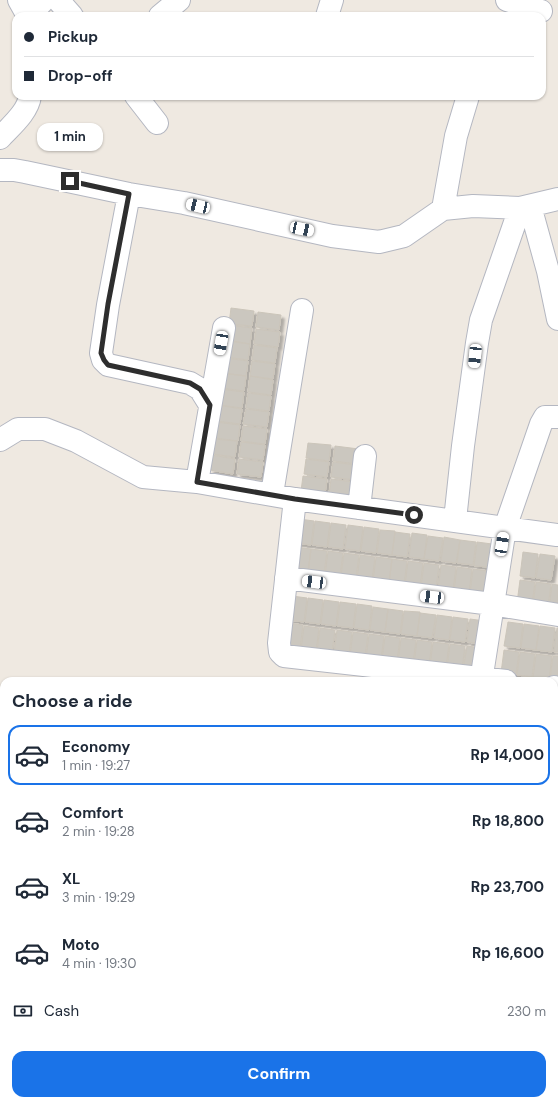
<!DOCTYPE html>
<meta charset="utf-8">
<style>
:root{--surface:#fff;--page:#f6f6f7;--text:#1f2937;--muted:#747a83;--line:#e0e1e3;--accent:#1a73e8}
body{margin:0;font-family:"DM Sans",sans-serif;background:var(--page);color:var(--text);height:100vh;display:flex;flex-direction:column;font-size:15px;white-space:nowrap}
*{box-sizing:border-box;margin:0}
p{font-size:13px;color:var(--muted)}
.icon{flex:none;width:22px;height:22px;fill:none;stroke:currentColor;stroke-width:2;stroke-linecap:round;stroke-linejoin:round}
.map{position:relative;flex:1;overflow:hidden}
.sheet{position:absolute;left:0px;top:677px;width:558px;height:428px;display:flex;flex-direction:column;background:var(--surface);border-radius:12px 12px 0 0;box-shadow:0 1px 3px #0004}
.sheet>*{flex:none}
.hud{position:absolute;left:12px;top:12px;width:534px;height:88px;border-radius:12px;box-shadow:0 1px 3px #0004;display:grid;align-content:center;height:88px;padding:0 12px;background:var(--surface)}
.end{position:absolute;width:18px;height:18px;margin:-9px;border:5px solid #2e2e2e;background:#fff;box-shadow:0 0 0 2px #fff}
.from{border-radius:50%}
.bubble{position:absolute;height:28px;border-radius:12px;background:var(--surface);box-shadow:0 1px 3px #0004;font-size:13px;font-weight:700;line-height:28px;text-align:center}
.car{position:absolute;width:12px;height:24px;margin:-12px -6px;border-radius:5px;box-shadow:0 0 3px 1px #0007;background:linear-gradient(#fff 24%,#345 0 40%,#fff 0 76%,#345 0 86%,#fff 0)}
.hud b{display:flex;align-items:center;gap:14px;height:38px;font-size:15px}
.hud b+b{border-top:1px solid var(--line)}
.hud i{width:10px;height:10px;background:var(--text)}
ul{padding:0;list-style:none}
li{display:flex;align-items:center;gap:12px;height:60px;margin:0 8px 6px;padding:0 4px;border:2px solid transparent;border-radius:12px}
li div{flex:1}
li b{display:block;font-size:15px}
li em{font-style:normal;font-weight:700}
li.on{border-color:var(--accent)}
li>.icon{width:36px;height:36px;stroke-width:1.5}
h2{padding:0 12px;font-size:18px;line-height:48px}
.pay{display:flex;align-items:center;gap:10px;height:44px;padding:0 12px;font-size:15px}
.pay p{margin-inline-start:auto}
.button{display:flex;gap:8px;margin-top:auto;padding:8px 12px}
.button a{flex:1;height:46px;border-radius:12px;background:var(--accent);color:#fff;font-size:16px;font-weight:700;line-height:46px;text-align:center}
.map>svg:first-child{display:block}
.building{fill:#cbc7bf;stroke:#cbc5ba;filter:url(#shadow)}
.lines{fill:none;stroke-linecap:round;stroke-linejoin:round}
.lane-casing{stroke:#b4b7c1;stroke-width:13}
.street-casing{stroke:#b4b7c1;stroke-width:24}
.lane{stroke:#fff;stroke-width:11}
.street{stroke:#fff;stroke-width:22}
.route{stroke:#2e2e2e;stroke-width:5}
</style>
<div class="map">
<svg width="558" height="1105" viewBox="0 0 558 1105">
<defs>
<filter id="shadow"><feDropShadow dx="3.5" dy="3.5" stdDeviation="1" flood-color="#0004"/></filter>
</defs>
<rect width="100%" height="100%" fill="#efe9e1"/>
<path class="building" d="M231,308L254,311L252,326L229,324Z
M258,312L281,315L279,330L256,327Z
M229,325L252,328L250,344L227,340Z
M256,329L280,332L278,347L254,344Z
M227,341L250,344L248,360L225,357Z
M254,345L277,348L275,363L252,360Z
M225,358L248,361L246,376L222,373Z
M252,361L275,364L273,379L250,376Z
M222,373L246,376L244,391L220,388Z
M250,376L273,380L271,395L248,392Z
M220,389L244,392L242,408L218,405Z
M248,393L271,396L269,411L246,408Z
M218,405L242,409L240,424L216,421Z
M246,409L269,412L267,427L243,424Z
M216,422L240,425L238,441L214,438Z
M243,426L267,429L265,444L241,441Z
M214,439L237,441L235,457L212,454Z
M241,442L265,445L263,460L239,457Z
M308,443L331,445L329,461L306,458Z
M335,446L359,449L357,464L333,461Z
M212,455L235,459L233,474L210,470Z
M239,459L263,462L261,477L237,474Z
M306,459L329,462L327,477L304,474Z
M333,462L356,465L354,480L331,477Z
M303,476L327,479L325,494L301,491Z
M331,479L354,482L352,497L329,494Z
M299,519L314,521L311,545L296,543Z
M315,521L330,523L327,547L312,545Z
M331,523L346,525L343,549L328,547Z
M348,525L363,527L360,551L345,549Z
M364,527L379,529L376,553L361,551Z
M380,530L395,531L392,555L377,553Z
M395,532L410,534L407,557L392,555Z
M412,533L427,535L424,559L409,557Z
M428,536L443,538L439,561L424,559Z
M444,537L460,540L456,563L441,561Z
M460,540L476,542L473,565L457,563Z
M477,542L492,544L489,567L474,566Z
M295,547L311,549L308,572L292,570Z
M311,549L327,551L324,574L308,572Z
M328,551L343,553L340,576L325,575Z
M523,552L538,554L535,578L520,576Z
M344,553L359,555L356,578L341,576Z
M540,554L555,556L551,580L536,578Z
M360,555L375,557L372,581L357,579Z
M376,557L392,559L389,583L373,581Z
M392,559L407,561L404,585L389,583Z
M408,561L423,563L420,587L405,585Z
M424,563L439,565L436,589L421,587Z
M441,565L456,567L453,591L438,589Z
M457,567L472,569L469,593L454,591Z
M473,569L489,571L486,595L470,593Z
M520,580L535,582L532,605L517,603Z
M536,582L551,584L548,607L533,605Z
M552,584L558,585V609L549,608Z
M292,596L307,598L304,622L289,620Z
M308,598L323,600L320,624L305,622Z
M324,600L339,602L336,626L321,624Z
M340,602L356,604L353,628L337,626Z
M357,604L372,606L369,630L354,628Z
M373,607L388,609L385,632L370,630Z
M388,609L403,611L400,634L385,632Z
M404,611L420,612L417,636L401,634Z
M420,613L436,615L432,638L417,636Z
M437,615L452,617L449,640L434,638Z
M453,617L468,619L465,642L450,640Z
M470,619L485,621L482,644L467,642Z
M508,622L523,624L520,648L504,646Z
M288,623L303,625L300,649L285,647Z
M524,624L539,626L536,650L521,648Z
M304,626L319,628L316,652L301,650Z
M540,626L555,628L552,652L536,650Z
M320,628L335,630L332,653L317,651Z
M557,628H558V652H554Z
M337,630L352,632L349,655L334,653Z
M353,632L368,634L365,657L350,656Z
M369,634L384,636L381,660L366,658Z
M385,636L400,638L397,662L382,660Z
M401,638L416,640L413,664L398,662Z
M417,640L432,642L429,666L414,664Z
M433,642L449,644L446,668L430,666Z
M450,644L465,646L462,670L447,668Z
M467,646L482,648L478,672L463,670Z
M504,650L519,652L516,675L501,673Z
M520,652L535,654L532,677L517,675Z
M536,654L552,656L549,680L533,678Z
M553,656H558V680L550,679Z
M554,706H558V730H554Z
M554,734H558V758H554Z
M554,786L558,787L556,811L554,810Z
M554,814H556L554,830Z
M557,815H558V839L554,838Z
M554,864L558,865V889L554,888Z
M554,892L557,893L554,916Z
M558,896V917H555Z
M554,938H558V959L554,958Z
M355,1101H377L379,1105H353Z
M428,1101H453L454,1102L444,1105H430Z
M459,1101H482L483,1105H459L457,1102Z"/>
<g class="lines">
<defs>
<path id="lane" d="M0,857L4,859
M0,909L4,910"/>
<path id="street" d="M19,0L28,16
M58,0L72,16
M507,0L541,11
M29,16L44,0
M160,16L179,0
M327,16L332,0
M136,96L157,123
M0,138C11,126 28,112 30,96
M0,170H14L25,172L129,194L184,203L332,236L379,242L404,236L443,209L473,206L520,208L558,199
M129,194L108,305L101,353L103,360L108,365L190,383L200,389L210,405
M530,206L548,271L558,319
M443,209L456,136L468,96
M0,440L18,429H45L76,441L143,477L197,482L295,499L557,535
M197,482L224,328
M272,494L302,310
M295,499L279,643L280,652L284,656L506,681
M359,508L365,456
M455,520L463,446L477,343L481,320L520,208
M286,578L492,604L558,615
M481,681L505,528L541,424L545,417H558
M554,687L558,688
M554,766L558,767
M554,843L558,844
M554,924H558
M554,998H558
M554,1023L558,1030
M0,1028L4,1029
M191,1101L200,1105
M405,1101L407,1105
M501,1101L502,1105
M166,1105L167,1101
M383,1105L385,1101"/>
</defs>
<use href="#lane" class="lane-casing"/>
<use href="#street" class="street-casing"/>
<use href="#lane" class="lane"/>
<use href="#street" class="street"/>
</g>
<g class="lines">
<path class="route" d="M70,181L129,194L108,304L101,353L104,360L108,365L190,383L200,389L210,405L197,482L295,499L414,515"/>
</g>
</svg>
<i class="end from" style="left:414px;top:515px"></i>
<i class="end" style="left:70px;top:181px"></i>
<div class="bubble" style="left:37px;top:123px;width:66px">1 min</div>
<i class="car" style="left:198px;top:206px;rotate:283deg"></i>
<i class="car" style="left:302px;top:229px;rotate:102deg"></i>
<i class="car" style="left:221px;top:343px;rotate:190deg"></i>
<i class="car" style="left:475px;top:356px;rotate:186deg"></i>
<i class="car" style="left:502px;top:544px;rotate:9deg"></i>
<i class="car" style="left:314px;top:582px;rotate:277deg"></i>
<i class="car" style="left:432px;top:597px;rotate:277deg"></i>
<div class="hud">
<b><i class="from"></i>Pickup</b>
<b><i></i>Drop-off</b>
</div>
<section class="sheet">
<h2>Choose a ride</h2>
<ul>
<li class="on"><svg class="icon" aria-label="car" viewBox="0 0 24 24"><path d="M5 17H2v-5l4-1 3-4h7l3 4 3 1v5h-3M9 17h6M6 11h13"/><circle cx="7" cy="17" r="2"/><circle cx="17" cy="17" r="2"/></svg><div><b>Economy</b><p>1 min · 19:27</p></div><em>Rp 14,000</em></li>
<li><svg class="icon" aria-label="car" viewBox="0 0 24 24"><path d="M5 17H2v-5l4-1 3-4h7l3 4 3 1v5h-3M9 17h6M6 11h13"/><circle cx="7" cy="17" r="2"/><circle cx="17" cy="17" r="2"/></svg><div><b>Comfort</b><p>2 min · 19:28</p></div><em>Rp 18,800</em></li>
<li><svg class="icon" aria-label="car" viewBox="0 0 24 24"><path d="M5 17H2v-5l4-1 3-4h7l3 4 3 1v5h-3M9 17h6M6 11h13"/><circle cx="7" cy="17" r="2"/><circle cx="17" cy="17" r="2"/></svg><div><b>XL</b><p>3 min · 19:29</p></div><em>Rp 23,700</em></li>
<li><svg class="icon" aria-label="car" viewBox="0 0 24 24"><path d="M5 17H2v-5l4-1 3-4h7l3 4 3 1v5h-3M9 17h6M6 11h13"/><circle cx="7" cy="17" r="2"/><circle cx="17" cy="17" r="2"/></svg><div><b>Moto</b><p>4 min · 19:30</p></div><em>Rp 16,600</em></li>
</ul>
<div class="pay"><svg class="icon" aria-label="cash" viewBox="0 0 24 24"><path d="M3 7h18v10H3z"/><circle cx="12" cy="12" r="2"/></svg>Cash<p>230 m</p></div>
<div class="button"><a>Confirm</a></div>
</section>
</div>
